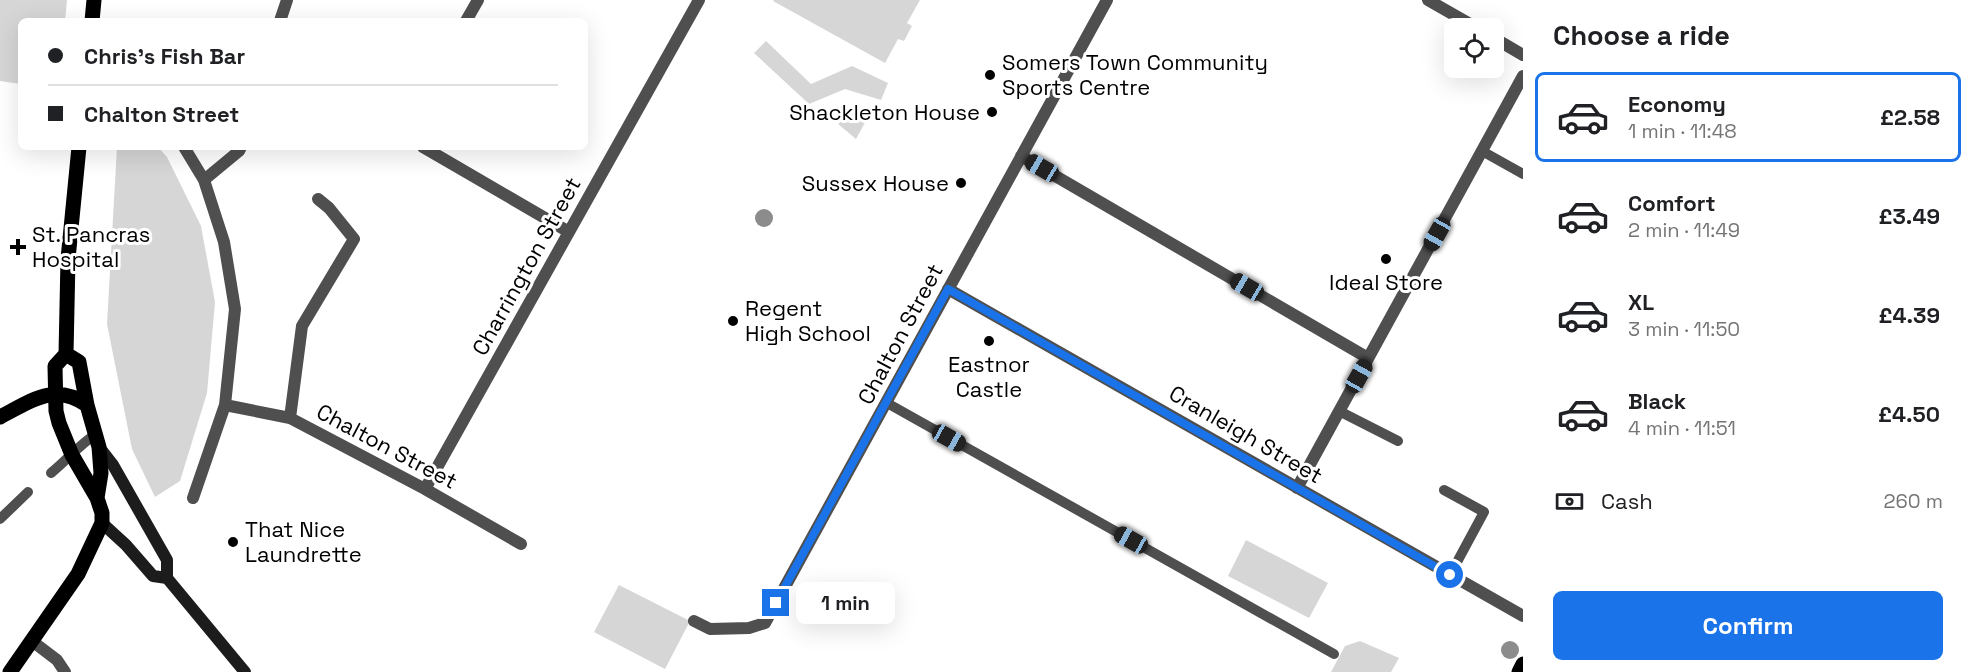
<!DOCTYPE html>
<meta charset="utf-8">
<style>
:root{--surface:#fff;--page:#f2f2f2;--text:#202124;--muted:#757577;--line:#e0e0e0;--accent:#1a73e8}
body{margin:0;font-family:"Space Grotesk",sans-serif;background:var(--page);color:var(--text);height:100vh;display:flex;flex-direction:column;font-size:22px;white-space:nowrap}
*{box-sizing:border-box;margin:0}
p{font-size:20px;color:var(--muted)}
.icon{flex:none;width:33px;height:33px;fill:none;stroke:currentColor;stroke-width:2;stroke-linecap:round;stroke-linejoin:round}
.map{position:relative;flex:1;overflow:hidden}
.details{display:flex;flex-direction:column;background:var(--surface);width:450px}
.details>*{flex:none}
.banner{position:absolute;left:18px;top:18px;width:570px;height:132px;border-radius:9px;box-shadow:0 6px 24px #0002;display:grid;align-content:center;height:132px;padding:0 30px;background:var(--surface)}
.fabs{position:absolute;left:1444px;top:18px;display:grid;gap:12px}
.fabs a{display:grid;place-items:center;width:60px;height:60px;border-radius:9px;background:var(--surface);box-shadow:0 6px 24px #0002;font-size:30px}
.end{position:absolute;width:27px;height:27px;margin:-14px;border:8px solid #1a73e8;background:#fff;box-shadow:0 0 0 3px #fff}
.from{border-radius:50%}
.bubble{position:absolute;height:42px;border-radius:9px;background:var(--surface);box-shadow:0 6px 24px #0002;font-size:20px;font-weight:700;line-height:42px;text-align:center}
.car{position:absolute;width:18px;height:36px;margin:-18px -9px;border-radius:8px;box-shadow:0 0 4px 2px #0007;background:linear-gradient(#222 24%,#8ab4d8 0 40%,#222 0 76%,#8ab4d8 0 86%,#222 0)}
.banner b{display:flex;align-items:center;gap:21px;height:57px;font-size:22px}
.banner b+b{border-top:2px solid var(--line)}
.banner i{width:15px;height:15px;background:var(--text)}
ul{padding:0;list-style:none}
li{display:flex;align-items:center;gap:18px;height:90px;margin:0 12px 9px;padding:0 18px;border:3px solid transparent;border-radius:9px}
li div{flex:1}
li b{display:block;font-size:22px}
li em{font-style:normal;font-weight:700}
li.active{border-color:var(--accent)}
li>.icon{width:54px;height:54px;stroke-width:1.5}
h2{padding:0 30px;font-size:27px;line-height:72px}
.pay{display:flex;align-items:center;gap:15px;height:66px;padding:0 30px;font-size:22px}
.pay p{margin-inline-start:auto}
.button{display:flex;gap:12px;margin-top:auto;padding:12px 30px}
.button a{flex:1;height:69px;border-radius:9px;background:var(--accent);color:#fff;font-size:24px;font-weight:700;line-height:69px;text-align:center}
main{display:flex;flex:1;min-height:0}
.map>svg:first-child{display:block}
.green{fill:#d6d6d6}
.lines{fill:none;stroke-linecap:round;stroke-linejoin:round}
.service{stroke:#4f4f4f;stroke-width:10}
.minor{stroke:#4f4f4f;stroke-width:12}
.secondary{stroke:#1c1c1c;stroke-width:12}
.primary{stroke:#000;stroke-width:15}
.tree{fill:#8c8c8c}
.route{stroke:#1a73e8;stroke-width:8}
.poi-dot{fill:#000;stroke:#fff;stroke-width:2}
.labels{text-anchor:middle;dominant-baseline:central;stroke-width:6;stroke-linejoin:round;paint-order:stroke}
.poi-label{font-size:22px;fill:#000;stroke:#fff;text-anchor:start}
.street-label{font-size:22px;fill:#000;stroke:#fff}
</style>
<main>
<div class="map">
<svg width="1523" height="672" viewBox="0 0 1523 672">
<rect width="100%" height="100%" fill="#fff"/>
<path class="green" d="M0,0H67L65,21H21V84L0,81Z
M774,0H920L907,23L912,26L904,41L898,39L885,63L773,1Z
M766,41L811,84L852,66L888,83L881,100L845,89L809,104L754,53Z
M853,112L868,117L856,139L838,124Z
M117,147H158L167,157L201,226L215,302L207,393L180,481L155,497L132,449L107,324Z
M1246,540L1328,583L1309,618L1228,576Z
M619,585L690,621L665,669L594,632Z
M1360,641L1399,658L1391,672H1331L1345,646Z"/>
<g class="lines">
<path class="service" d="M1482,151L1523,174
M887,403L1334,654
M1339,411L1398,441
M51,473C66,461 79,445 96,434
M1444,490L1484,512L1450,575
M0,519L28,492"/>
<path class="minor" d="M1428,0L1477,28
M280,21L287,0
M466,21L478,0
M1494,38L1523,55
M184,147L204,180L224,242L235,309L225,405L193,498
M423,147L569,232
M1021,156L1368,358
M204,180L239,151L241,147
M948,289L1523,616
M225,405L290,418L425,489L521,544
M290,418L302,326L354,239L329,208L318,199
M1297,488L1523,76
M425,489L699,0
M694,621L710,629L749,628L765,623L1107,0
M32,641L57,660L65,672"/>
<path class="secondary" d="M99,447L113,465L167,560V578L245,672
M102,523L126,545L153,576L167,578"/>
<path class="primary" d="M92,21L94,0
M66,354L68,259L79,147
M66,354L79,362L87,405L99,447L101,473L97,498
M0,417C31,401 54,382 87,405
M10,672L78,574L102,523V513L97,498L72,455L59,423L56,411L55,366L66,354
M1519,672L1523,664"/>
</g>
<g class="tree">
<circle cx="764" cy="218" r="9"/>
<circle cx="1510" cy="650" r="9"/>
</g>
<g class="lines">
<path class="route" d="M776,603L948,289L1450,575"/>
</g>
<g class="poi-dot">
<circle cx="990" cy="75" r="6"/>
<circle cx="992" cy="112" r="6"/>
<circle cx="961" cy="183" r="6"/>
<path d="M15 238h6v6h6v6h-6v6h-6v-6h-6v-6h6z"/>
<circle cx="1386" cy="259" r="6"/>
<circle cx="733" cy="321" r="6"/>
<circle cx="989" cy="341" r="6"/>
<circle cx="233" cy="542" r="6"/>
</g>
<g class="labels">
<g class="poi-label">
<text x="1002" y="62">Somers Town Community<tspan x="1002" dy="25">Sports Centre</tspan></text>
<text x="980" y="112" text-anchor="end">Shackleton House</text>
<text x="949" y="183" text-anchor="end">Sussex House</text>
<text x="32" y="234">St. Pancras<tspan x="32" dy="25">Hospital</tspan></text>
<text x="1386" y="282" text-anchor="middle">Ideal Store</text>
<text x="745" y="308">Regent<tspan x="745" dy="25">High School</tspan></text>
<text x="989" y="364" text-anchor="middle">Eastnor<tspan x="989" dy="25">Castle</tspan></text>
<text x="245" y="529">That Nice<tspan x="245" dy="25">Laundrette</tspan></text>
</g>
<g class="street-label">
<text transform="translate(526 266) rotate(-61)">Charrington Street</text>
<text transform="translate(900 334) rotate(-62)">Chalton Street</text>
<text transform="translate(1246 434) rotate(30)">Cranleigh Street</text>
<text transform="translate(387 446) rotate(28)">Chalton Street</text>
</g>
</g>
</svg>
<div class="fabs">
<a><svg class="icon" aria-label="locate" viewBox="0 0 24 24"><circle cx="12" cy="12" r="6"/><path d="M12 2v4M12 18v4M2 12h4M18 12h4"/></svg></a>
</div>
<i class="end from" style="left:1450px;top:575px"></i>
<i class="end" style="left:776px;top:603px"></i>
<div class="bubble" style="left:796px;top:582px;width:99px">1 min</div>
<i class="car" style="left:1042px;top:168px;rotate:300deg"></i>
<i class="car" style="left:1437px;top:234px;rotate:209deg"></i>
<i class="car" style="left:1247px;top:287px;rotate:300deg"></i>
<i class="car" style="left:1359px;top:376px;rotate:29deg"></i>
<i class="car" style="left:949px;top:438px;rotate:119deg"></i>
<i class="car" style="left:1131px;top:540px;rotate:299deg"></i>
<div class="banner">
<b><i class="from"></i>Chris's Fish Bar</b>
<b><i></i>Chalton Street</b>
</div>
</div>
<section class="details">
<h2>Choose a ride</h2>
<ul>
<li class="active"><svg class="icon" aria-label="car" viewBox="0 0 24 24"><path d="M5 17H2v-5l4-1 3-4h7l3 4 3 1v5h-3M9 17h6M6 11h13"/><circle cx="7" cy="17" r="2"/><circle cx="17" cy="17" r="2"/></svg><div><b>Economy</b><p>1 min · 11:48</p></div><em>£2.58</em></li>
<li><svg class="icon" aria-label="car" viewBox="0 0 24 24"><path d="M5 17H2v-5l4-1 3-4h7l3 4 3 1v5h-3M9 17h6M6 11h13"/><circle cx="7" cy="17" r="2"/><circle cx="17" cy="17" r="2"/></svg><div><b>Comfort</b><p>2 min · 11:49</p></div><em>£3.49</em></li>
<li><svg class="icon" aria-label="car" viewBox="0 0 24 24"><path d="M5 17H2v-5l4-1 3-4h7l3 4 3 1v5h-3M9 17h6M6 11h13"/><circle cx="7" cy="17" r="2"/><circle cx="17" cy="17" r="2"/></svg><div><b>XL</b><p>3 min · 11:50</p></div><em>£4.39</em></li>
<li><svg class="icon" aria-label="car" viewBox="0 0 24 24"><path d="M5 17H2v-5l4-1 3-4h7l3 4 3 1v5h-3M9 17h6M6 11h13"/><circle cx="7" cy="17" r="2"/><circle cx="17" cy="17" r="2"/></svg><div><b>Black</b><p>4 min · 11:51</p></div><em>£4.50</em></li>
</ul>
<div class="pay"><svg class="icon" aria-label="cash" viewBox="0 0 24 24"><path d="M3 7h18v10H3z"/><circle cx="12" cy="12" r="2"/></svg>Cash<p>260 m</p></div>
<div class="button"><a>Confirm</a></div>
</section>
</main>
